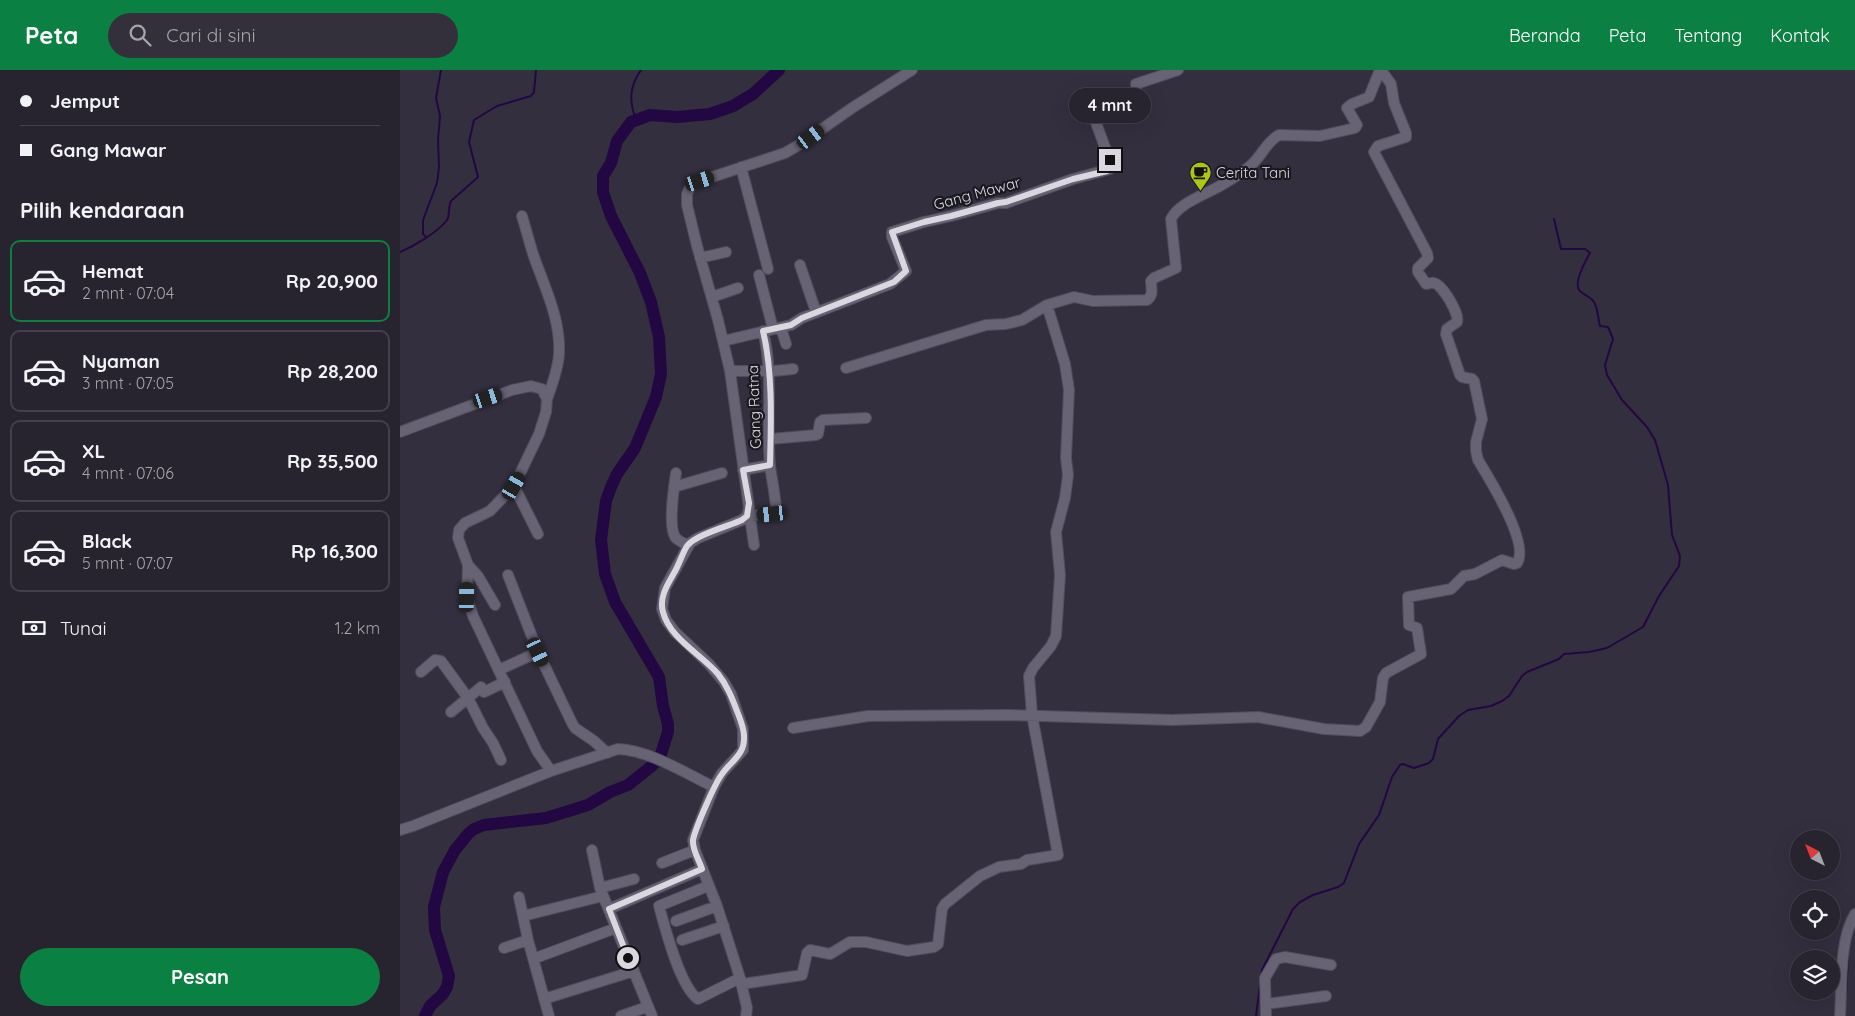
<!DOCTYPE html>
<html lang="id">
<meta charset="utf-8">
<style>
:root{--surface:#27232f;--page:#332f3b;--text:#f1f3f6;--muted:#a4a4aa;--line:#43404b;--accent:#0b8043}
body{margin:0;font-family:Quicksand,sans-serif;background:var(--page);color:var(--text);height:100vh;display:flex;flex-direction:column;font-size:19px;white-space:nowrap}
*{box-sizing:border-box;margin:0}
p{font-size:16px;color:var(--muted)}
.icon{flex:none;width:28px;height:28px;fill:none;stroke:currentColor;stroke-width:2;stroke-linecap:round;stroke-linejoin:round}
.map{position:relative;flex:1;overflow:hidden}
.panel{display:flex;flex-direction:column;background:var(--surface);width:400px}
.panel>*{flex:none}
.top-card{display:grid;align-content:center;height:110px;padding:0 20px;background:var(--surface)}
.needle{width:32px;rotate:318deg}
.controls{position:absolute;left:1390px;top:760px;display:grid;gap:10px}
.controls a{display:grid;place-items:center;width:50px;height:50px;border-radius:50%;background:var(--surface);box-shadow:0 5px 20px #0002,0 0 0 1px var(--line);font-size:25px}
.end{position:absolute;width:22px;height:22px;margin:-11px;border:6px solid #dad7e1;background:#111;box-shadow:0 0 0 2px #111}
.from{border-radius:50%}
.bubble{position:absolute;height:35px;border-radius:18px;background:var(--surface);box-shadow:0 5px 20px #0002,0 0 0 1px var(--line);font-size:16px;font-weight:700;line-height:35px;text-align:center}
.car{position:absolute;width:15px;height:30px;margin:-15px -8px;border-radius:6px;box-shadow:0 0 4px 1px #0007;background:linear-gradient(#222 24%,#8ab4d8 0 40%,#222 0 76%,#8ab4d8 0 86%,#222 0)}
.top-card b{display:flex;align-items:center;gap:18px;height:48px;font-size:19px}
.top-card b+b{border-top:1px solid var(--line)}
.top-card i{width:12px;height:12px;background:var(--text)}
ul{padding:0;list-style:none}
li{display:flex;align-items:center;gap:15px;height:82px;margin:0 10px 8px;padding:0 10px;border:2px solid var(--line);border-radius:10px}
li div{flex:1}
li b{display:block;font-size:19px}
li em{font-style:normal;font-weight:700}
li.selected{border-color:var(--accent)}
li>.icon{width:45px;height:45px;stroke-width:1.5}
h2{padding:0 20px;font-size:22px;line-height:60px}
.pay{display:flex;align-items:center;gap:12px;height:55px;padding:0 20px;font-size:19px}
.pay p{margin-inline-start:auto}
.primary-button{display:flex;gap:10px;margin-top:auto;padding:10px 20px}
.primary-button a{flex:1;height:58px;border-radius:30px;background:var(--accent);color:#fff;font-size:20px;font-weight:700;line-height:58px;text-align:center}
header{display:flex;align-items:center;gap:30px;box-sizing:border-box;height:70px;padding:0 25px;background:var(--accent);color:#fff}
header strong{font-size:24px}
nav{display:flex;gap:28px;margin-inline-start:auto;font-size:18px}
.search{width:350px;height:45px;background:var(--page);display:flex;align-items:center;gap:12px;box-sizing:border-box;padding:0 18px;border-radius:28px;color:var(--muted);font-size:19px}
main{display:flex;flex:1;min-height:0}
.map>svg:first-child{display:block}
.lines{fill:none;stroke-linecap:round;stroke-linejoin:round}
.stream{stroke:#230742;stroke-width:2}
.river{stroke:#230742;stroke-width:12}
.minor-casing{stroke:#514d5a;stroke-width:12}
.minor{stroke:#676274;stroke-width:10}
.route{stroke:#dad7e1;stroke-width:6}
.labels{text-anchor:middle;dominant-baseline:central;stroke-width:4.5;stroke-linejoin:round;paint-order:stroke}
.poi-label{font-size:15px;fill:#dad7e1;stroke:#1b1920;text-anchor:start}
.street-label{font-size:15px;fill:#dad7e1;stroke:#1b1920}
</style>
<header>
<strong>Peta</strong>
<div class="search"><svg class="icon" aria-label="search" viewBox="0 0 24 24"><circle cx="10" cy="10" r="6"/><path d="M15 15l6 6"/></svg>Cari di sini</div>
<nav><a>Beranda</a><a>Peta</a><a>Tentang</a><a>Kontak</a></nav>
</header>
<main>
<section class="panel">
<div class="top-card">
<b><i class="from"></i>Jemput</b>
<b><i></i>Gang Mawar</b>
</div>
<h2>Pilih kendaraan</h2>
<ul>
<li class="selected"><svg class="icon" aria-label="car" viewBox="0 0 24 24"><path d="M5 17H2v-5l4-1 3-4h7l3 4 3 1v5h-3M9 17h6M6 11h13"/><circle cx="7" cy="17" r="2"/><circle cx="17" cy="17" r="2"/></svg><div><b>Hemat</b><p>2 mnt · 07:04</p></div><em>Rp 20,900</em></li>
<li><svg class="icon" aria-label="car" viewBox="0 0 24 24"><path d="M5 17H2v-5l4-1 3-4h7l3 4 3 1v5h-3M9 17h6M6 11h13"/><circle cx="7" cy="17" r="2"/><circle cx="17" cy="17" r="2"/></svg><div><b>Nyaman</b><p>3 mnt · 07:05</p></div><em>Rp 28,200</em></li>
<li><svg class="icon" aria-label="car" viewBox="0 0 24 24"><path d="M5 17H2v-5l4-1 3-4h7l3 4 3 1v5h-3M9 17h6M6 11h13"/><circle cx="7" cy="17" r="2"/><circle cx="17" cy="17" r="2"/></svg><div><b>XL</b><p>4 mnt · 07:06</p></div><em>Rp 35,500</em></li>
<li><svg class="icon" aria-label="car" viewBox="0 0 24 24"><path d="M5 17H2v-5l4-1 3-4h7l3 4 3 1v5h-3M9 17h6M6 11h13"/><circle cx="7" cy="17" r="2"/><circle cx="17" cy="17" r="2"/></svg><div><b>Black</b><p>5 mnt · 07:07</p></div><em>Rp 16,300</em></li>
</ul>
<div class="pay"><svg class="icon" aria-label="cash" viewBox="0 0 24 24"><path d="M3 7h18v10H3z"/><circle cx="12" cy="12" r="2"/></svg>Tunai<p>1.2 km</p></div>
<div class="primary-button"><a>Pesan</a></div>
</section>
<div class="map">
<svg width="1455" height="946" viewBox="0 0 1455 946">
<rect width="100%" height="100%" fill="#342f3f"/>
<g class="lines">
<path class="stream" d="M236,50C229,31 229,17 241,0
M26,167L23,164V150L37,113L39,97L38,70L40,46L36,28L41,0
M0,182C14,176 37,163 47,150C50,145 48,137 51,131L78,107L69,72L74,50L97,36L131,26L134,22L136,0
M862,905V900L893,839L900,832L913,825L938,817L944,813L959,774L979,745L992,707L1000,695L1003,694L1014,698L1029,693L1033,689L1038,669L1059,646L1068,640L1091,636L1102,631L1109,626L1122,606L1127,602L1159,589L1164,584L1189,582L1207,578L1243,557L1259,526L1279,496L1280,486L1272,465L1268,415L1255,370L1247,357L1222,330L1207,305L1205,295L1213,269L1208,257L1200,256C1198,249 1198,238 1194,232C1190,226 1183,225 1179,220C1174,212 1186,190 1190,183L1185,179H1161L1154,149
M1446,924L1448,887
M856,946L860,915"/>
<path class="river" d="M25,946L30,936L43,924L47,917L49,906L35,860L34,837L43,802L55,780L68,764L74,759L84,755L146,748L188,735L210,722L228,715L253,695L261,684L268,662V654L263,636L259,607L215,532L205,504L201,470L206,431L211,417L217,404L235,378L256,327L261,304L259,267L251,232L240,203L211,146L203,122V106L211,93L217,71L231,52L250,45L277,47L310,44L333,36L353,24L379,0"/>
<defs>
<path id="minor" d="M341,97L368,199
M122,146C126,159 129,171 133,184C144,216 161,249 159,284C158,300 152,315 147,329
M300,188L326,182
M400,195L416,242
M359,205L373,259
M312,227L338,218
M381,258L386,274
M323,271L391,255L402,248L490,214L506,201L492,167V162L524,152L551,146L598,133H606L673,109L710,99L712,96L692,42L735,28L737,23L736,14L778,0
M446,298L586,255L606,254L622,250L647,235
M330,301H374L393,299
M0,362L112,320L131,316L142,319L147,329L146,342L139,364L114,416L90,441L65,453L59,460L58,468L68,495L67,527L73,546L137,681L151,701L218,679C249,680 285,703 314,717
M370,369L416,365L418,364L420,352L423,350L466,348
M343,400L370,395
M276,403C274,417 268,455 275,467C277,470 284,473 288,476
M114,416L138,464
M274,417L322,403
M347,446L372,444L376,442V438C375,424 372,410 370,396C366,351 374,305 363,261
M350,447L354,475
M68,495L78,506L95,535
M108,505L138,582L172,653L175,658L194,671L207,683
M99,600L138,582
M21,602L35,590L41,591L68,628L51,642
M393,658L468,646L606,645L772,650L858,647L924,659L960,661L966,657L980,632L983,608L986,603L1021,584L1017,558L1009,555L1008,527L1051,519L1064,506L1075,504L1102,490L1114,494L1117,493C1130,474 1089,408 1078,390L1076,381V372L1082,349L1074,311L1072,309L1062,307L1060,305L1046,264L1047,259L1057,252C1060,245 1043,215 1034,213C1032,212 1029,214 1026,214L1018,202V198L1028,188L1027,183L974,82L978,76L1006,67V63L994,33L991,14L981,0
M101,690L93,673L83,658L68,628L81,617L84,622L105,612
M0,760L13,756L151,701
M192,780L200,818L252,946
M262,793L295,780
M308,816L259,836C265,858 280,917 298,929L340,908
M200,818L234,809
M119,827L128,870L149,946
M209,839L302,799
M123,846L203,826
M276,851L317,836
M282,870L324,856
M104,878L128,870
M133,889L216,858
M342,914L402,905L407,883L410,880L430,884L450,872H466L507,881L534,877L538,874L542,839L545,834L580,806L599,797L621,794L627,790L658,785L632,645L629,606L633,598L651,576L656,566L660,505L656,462L665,428L668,405L666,388L669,320L665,294L647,235L674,227L693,231L747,230C754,225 751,218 751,211L754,208L776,198L771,149C779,132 810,123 825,113C835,107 849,99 856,90C864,81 868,71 879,65L920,66L955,58L957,55L947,38L952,34L969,27L980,0
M144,929L234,901
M866,934L926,926
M221,946L247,937
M346,946L347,938L340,908L317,836L295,780L293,770L314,717L322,703L343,680V659L331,624L324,612L309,594L275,562L266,550L262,539L265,518L290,473L298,468L342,450L347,446L349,438L330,301L318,250L297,176L287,135V124L290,117L300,111L385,83L402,73L452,38L512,0
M866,946L865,908L876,889L885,887L931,895
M1440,946C1442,916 1439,870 1455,844"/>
</defs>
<use href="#minor" class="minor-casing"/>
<use href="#minor" class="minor"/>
</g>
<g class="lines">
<path class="route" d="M228,888L209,839L302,799C299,790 292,779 293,770C295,759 315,713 322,704C332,690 345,685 344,666C344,658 340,649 337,641C332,628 327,615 318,604C301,584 270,569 263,542C259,528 267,515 274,503C279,495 282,484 287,476C295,465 329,456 342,450L347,446L349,433L343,400L370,395C371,353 373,302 363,261L391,255L402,248L494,212L506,201L492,162L524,152L551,146L598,133L606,132L673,109L707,101L712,98L710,90"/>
</g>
<defs>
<symbol id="cafe-pin" viewBox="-11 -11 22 30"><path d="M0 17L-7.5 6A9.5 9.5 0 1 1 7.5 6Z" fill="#adc60e" stroke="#1b1920"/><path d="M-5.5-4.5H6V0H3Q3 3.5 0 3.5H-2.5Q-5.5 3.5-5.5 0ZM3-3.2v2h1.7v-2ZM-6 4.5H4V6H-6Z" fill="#111"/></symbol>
</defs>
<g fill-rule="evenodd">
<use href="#cafe-pin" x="788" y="90" width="25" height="34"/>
</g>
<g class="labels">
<g class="poi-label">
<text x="816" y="102">Cerita Tani</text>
</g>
<g class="street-label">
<text transform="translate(577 123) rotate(-15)">Gang Mawar</text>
<text transform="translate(354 337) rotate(-92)">Gang Ratna</text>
</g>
</g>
</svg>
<div class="controls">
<a><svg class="needle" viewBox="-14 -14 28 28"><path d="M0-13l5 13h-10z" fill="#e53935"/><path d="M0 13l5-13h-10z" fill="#a4a4aa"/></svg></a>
<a><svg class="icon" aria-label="locate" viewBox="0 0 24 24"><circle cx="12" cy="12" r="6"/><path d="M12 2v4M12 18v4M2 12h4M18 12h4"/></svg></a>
<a><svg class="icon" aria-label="layers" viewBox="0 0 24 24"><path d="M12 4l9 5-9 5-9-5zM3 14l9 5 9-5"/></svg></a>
</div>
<i class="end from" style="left:228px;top:888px"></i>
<i class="end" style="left:710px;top:90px"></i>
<div class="bubble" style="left:669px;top:18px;width:82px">4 mnt</div>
<i class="car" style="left:411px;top:67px;rotate:54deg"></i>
<i class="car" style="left:300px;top:111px;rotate:72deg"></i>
<i class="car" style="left:88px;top:328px;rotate:72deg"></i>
<i class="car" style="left:114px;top:416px;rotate:30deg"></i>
<i class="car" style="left:372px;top:444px;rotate:264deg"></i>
<i class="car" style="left:67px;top:527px;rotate:1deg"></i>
<i class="car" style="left:138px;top:582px;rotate:155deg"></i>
</div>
</main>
